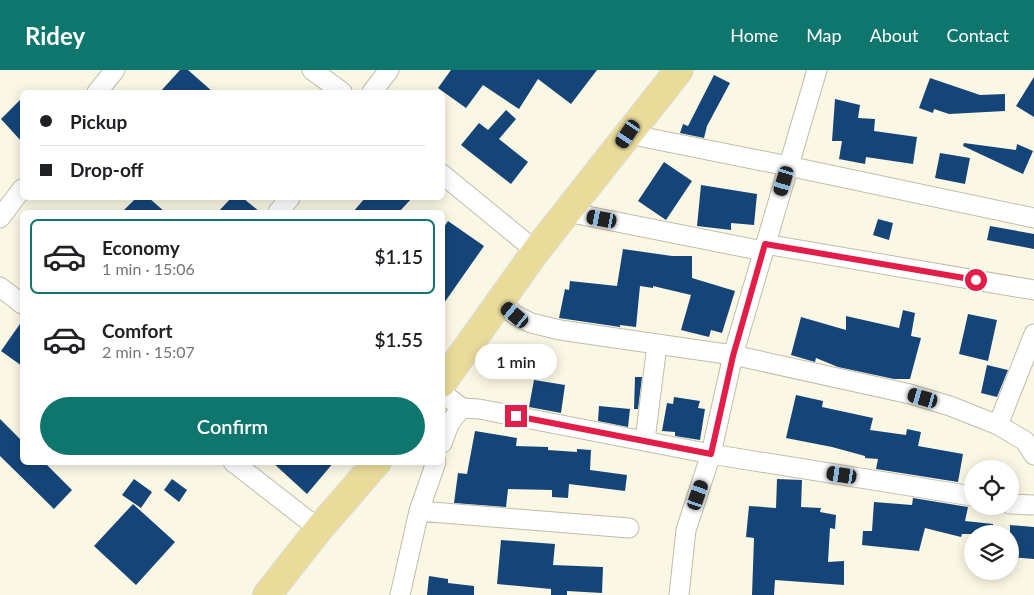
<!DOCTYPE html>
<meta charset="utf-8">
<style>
:root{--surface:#fff;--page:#f6f6f6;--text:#202124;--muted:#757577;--line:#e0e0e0;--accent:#0f766e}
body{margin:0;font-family:Lato,sans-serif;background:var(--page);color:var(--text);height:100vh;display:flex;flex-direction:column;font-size:19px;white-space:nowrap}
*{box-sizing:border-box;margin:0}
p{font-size:16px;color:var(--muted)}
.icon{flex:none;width:28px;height:28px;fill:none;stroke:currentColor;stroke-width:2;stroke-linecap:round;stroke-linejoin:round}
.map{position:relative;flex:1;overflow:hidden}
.sheet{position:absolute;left:20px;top:140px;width:425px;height:255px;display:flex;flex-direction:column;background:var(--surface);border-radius:8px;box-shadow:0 2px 12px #0003}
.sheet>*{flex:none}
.hud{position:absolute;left:20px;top:20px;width:425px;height:110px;border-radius:8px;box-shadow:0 2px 12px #0003;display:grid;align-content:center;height:110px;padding:0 20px;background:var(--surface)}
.fabs{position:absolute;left:964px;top:390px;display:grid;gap:10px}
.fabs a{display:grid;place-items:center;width:55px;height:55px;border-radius:50%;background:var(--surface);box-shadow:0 2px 12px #0003;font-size:25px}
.end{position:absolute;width:22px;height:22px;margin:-11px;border:6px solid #e11d48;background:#fff;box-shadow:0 0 0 2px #fff}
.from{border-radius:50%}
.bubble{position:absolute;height:35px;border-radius:18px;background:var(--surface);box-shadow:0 2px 12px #0003;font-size:16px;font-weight:600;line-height:35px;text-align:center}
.car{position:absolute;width:15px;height:30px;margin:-15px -8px;border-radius:6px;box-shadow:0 0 4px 1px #0007;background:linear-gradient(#222 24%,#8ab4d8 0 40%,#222 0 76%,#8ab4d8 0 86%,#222 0)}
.hud b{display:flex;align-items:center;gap:18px;height:48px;font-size:19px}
.hud b+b{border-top:1px solid var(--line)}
.hud i{width:12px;height:12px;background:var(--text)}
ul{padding:9px 0 0;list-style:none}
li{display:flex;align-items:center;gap:15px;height:75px;margin:0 10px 8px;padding:0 10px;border:2px solid transparent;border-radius:8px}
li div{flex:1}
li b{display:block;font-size:19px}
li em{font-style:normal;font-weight:600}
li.active{border-color:var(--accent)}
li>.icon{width:45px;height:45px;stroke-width:1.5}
.cta{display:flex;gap:10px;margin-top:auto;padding:10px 20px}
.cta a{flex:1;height:58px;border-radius:30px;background:var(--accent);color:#fff;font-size:20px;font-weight:600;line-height:58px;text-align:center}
header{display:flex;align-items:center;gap:30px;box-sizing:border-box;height:70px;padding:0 25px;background:var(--accent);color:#fff}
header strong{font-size:24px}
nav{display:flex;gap:28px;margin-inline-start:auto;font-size:18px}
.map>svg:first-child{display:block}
.building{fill:#154578}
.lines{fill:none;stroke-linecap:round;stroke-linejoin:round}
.street-casing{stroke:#c0bdab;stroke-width:21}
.primary-casing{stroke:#dddddc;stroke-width:30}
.street{stroke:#fff;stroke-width:19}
.primary{stroke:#e9dc9b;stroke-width:28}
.route{stroke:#e11d48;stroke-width:6}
</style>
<header>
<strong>Ridey</strong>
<nav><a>Home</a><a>Map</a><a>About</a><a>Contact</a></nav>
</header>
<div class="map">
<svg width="1034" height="525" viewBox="0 0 1034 525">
<rect width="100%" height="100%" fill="#faf7e4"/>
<path class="building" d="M180,0H188L213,22H160Z
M451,0H597L571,34L538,9L519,39L483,15L466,38L438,18Z
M714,5L730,13L707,56L704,68L680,63L683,54L688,56Z
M1034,7V47L1016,36Z
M930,8L980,25L1005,24V41L949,44L934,39L933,43L919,38Z
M22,28V72L1,49Z
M835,29L860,35L858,48L875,49L874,61L917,67L913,94L866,87L865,94L839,89L842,71H832Z
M506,40L516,49L499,69L528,92L511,114L461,75L479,53L488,60Z
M964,73L1016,80L1017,74L1033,81L1023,104L963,76Z
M940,83L970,88L965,114L935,108Z
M664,92L692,111L666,150L638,131Z
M701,115L757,124L754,155L731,153V160L697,156Z
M136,128H149L165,142H122Z
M231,128H243L260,142H218Z
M365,128H412L399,142H353Z
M878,149L893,153L889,170L873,165Z
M448,151L484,176L442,236V160Z
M990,156L1034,164V179L987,170Z
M623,179L672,186H692V208L735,221L722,263L711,260L709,267L681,260L691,225L653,216V218L640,216L636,257L620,255V257L559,248L565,219L569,220L570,211L617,216Z
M903,240L915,243L911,266L921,268L910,309H894L838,297L816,288L815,292L791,285L801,247L846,260V246L899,258Z
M968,244L997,250L988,291L959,284Z
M22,251V296L1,281Z
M987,295L1008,300L997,327L981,323Z
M635,307H642L638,339H634Z
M534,310L565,315L561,343L529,337Z
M796,325L823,331L822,337L873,348L870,360L906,365L907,359L921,362L918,376L963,384L958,412L876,399L878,389L865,388V386L832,377L786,368Z
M674,327L700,331L698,338L705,339L700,370L675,366V362L662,361L667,333L673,334Z
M599,336L630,339L628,357L598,351Z
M0,349L22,371V392H44L72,420L54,439L0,386Z
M475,361L517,368L516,376L548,377V380L577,382V379L591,380L590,400L627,405L625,421L569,414L568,428L552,427V420L508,419L506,437L454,433L458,403L467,404Z
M272,392H334L307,424Z
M134,409L152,422L141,438L122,425Z
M172,409L187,420L179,432L164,420Z
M777,409L802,410L801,437L821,438L820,442L836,445L835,459L830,458L828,492L844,491V515L775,510L774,525H752L754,468L746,467L749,436L776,438Z
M913,428L968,437L965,451L993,454V464H962L961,467L925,458L919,481L862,475L863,461H872L874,432L912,435Z
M133,434L175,472L136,515L94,476Z
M1010,455L1034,457V489L1010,487Z
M501,470L555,474L553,495L603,497L602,523L567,521V525H551V519L497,514Z
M429,506L448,509V513L474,516V525H427Z"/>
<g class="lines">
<defs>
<path id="street" d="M312,0L342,22
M97,22L115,0
M372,22L389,0
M628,64L788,96L1034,148
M442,104L536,181
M278,142L290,128
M567,142L763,181
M0,148L22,119
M765,174L1034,220
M0,217L22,234
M499,231L515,245L531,253L560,260L733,285L910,324L950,336L998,355L1025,371L1034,385
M442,323L462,338L479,339L711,384L972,426
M998,355L1034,264
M645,370L657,275
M442,373L450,352L462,338
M233,392L319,459
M1010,434L1034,435
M419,441L629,458
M400,525L419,441L436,392
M679,525L686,460L711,384L733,285L817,0"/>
<path id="primary" d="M442,313L536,181L679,0
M267,525L319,459L377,392"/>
</defs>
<use href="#street" class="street-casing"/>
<use href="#primary" class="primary-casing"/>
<use href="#street" class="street"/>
<use href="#primary" class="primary"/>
</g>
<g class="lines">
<path class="route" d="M516,346L711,384L733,286L765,174L976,210"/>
</g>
</svg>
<div class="fabs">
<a><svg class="icon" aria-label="locate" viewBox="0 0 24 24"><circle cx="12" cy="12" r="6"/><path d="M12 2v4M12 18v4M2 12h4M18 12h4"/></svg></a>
<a><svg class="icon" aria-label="layers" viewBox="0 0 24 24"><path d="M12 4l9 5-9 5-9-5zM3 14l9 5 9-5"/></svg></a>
</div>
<i class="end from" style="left:976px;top:210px"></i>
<i class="end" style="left:516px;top:346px"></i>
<div class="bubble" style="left:475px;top:274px;width:82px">1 min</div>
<i class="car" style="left:628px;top:64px;rotate:214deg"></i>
<i class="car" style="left:784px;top:111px;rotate:197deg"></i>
<i class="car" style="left:602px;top:149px;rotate:281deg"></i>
<i class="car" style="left:515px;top:245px;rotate:310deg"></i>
<i class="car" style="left:923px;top:328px;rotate:286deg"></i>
<i class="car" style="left:842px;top:405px;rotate:279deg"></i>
<i class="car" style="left:698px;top:425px;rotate:19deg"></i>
<div class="hud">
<b><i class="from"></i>Pickup</b>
<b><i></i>Drop-off</b>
</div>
<section class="sheet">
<ul>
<li class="active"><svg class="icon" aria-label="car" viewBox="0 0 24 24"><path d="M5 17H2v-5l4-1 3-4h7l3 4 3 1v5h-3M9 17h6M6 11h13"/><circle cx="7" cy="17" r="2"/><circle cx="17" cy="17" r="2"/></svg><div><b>Economy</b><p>1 min · 15:06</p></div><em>$1.15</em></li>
<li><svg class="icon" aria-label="car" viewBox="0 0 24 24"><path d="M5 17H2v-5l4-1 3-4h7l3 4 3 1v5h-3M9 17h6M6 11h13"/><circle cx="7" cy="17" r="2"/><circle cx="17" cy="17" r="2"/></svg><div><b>Comfort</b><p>2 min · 15:07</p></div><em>$1.55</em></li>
</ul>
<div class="cta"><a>Confirm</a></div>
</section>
</div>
